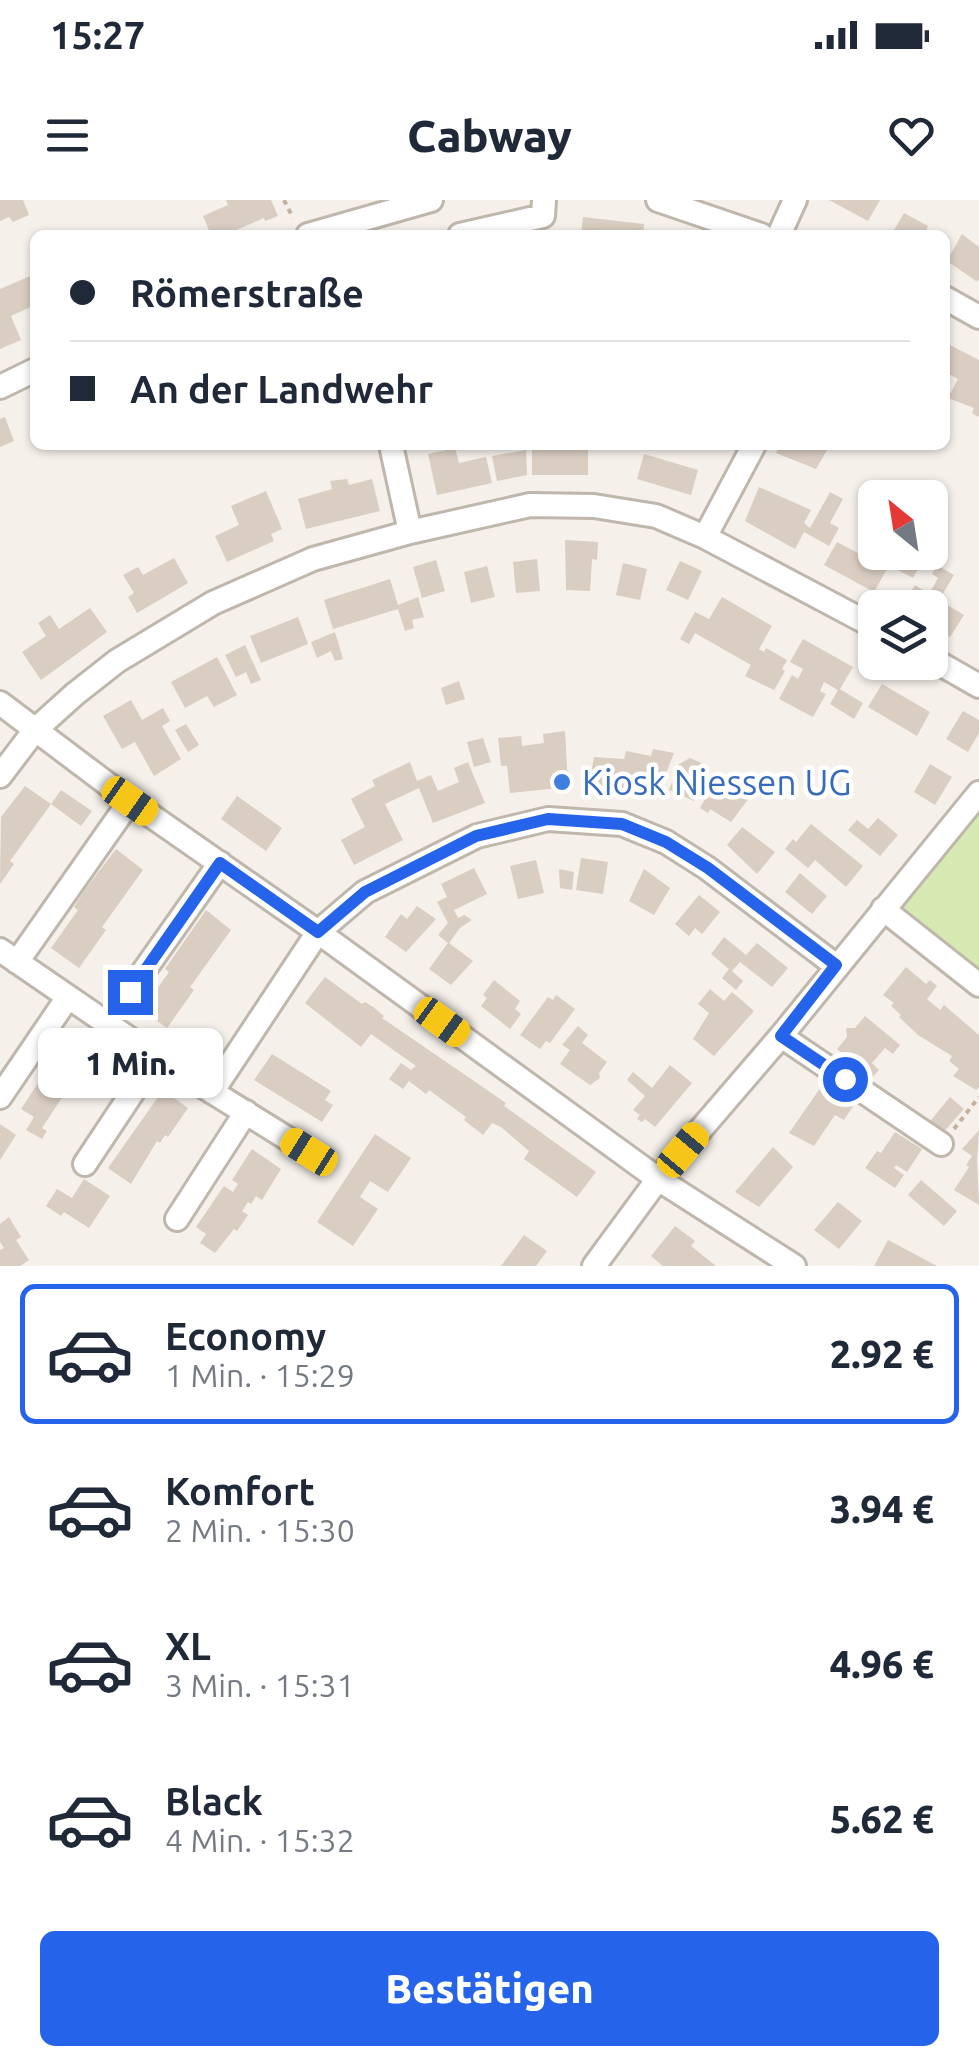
<!DOCTYPE html>
<html lang="de">
<meta charset="utf-8">
<style>
:root{--surface:#fff;--page:#f6f6f7;--text:#1f2937;--muted:#747a83;--line:#e0e1e3;--accent:#2563eb}
body{margin:0;font-family:Ubuntu,sans-serif;background:var(--page);color:var(--text);height:100vh;display:flex;flex-direction:column;font-size:38px;white-space:nowrap}
*{box-sizing:border-box;margin:0}
p{font-size:32px;color:var(--muted)}
.icon{flex:none;width:55px;height:55px;fill:none;stroke:currentColor;stroke-width:2;stroke-linecap:round;stroke-linejoin:round}
.map{position:relative;height:1066px;overflow:hidden}
.side{display:flex;flex-direction:column;background:var(--surface);flex:1}
.side>*{flex:none}
.banner{position:absolute;left:30px;top:30px;width:920px;height:220px;border-radius:15px;box-shadow:0 2px 8px #0004;display:grid;align-content:center;height:220px;padding:0 40px;background:var(--surface)}
.needle{width:65px;rotate:330deg}
.tools{position:absolute;left:858px;top:280px;display:grid;gap:20px}
.tools a{display:grid;place-items:center;width:90px;height:90px;border-radius:15px;background:var(--surface);box-shadow:0 2px 8px #0004;font-size:50px}
.end{position:absolute;width:45px;height:45px;margin:-22px;border:12px solid #2563eb;background:#fff;box-shadow:0 0 0 5px #fff}
.from{border-radius:50%}
.bubble{position:absolute;height:70px;border-radius:15px;background:var(--surface);box-shadow:0 2px 8px #0004;font-size:32px;font-weight:800;line-height:70px;text-align:center}
.car{position:absolute;width:30px;height:60px;margin:-30px -15px;border-radius:12px;box-shadow:0 0 8px 2px #0007;background:linear-gradient(#f5c518 24%,#345 0 40%,#f5c518 0 76%,#345 0 86%,#f5c518 0)}
.banner b{display:flex;align-items:center;gap:35px;height:95px;font-size:38px}
.banner b+b{border-top:2px solid var(--line)}
.banner i{width:25px;height:25px;background:var(--text)}
ul{padding:18px 0 0;list-style:none}
li{display:flex;align-items:center;gap:30px;height:140px;margin:0 20px 15px;padding:0 20px;border:5px solid transparent;border-radius:15px}
li div{flex:1}
li b{display:block;font-size:38px}
li em{font-style:normal;font-weight:800}
li.current{border-color:var(--accent)}
li>.icon{width:90px;height:90px;stroke-width:1.5}
.button{display:flex;gap:20px;margin-top:auto;padding:20px 40px}
.button a{flex:1;height:115px;border-radius:15px;background:var(--accent);color:#fff;font-size:40px;font-weight:800;line-height:115px;text-align:center}
.status{display:flex;justify-content:space-between;align-items:center;height:70px;padding:0 50px;background:var(--surface);direction:ltr}
.status svg{height:28px;fill:currentColor}
header{display:flex;justify-content:space-between;align-items:center;height:130px;padding:0 40px;background:var(--surface);font-size:45px;font-weight:800}
.map>svg:first-child{display:block}
.green{fill:#d7e9b3}
.building{fill:#dacdc2}
.lines{fill:none;stroke-linecap:round;stroke-linejoin:round}
.minor-casing{stroke:#c0b7ac;stroke-width:28}
.path{stroke:#c2b19d;stroke-width:4;stroke-dasharray:5 5;stroke-linecap:butt}
.minor{stroke:#fff;stroke-width:22}
.route{stroke:#2563eb;stroke-width:12}
.shop-dot{fill:#3f7fe0;stroke:#fff;stroke-width:4}
.labels{text-anchor:middle;dominant-baseline:central;stroke-width:9;stroke-linejoin:round;paint-order:stroke}
.shop-label{font-size:35px;fill:#366cbe;stroke:#fff;text-anchor:start}
</style>
<div class="status"><b>15:27</b><svg viewBox="0 0 49 12"><path d="M0 12V9h3v3zM5 12V6h3v6zM10 12V3h3v9zM15 12V0h3v12zM26 1h20v11H26zM47 4h2v5h-2z"/></svg></div>
<header><svg class="icon" aria-label="menu" viewBox="0 0 24 24"><path d="M4 6h16M4 12h16M4 18h16"/></svg>Cabway<svg class="icon" aria-label="heart" viewBox="0 0 24 24"><path d="M12 20l-8-8c-3-5 5-10 8-4 3-6 11-1 8 4z"/></svg></header>
<div class="map">
<svg width="979" height="1066" viewBox="0 0 979 1066">
<rect width="100%" height="100%" fill="#f5f0ea"/>
<path class="green" d="M979,593V785L883,709Z"/>
<path class="building" d="M0,0H23L29,15L13,22L9,17L0,21Z
M226,0H271L278,16L265,21L264,18L225,35H211L203,16L228,5Z
M829,0H880L868,21Z
M904,13L928,26L924,35H891Z
M583,17L644,24L643,35H581Z
M962,34L979,47V80L976,81L947,61Z
M35,74V105L11,116L21,140L0,149V89Z
M946,143L979,160V217L972,213L974,208L948,198L958,179L945,172Z
M5,217L14,241L0,247V219Z
M780,245H830L816,269L776,253Z
M455,248L459,263L486,257L492,283L437,295L428,254Z
M532,248L588,249V275H532Z
M526,250L527,275L497,281L492,256Z
M644,254L698,270L691,295L637,279Z
M347,279L349,285L372,279L380,311L306,329L298,299L332,289L330,281Z
M759,287L811,310L804,323L810,328L830,292L843,299L830,323L839,328L829,346L804,332L795,349L745,321Z
M266,291L282,329L271,334L274,341L227,362L215,336L239,325L231,306Z
M875,332V352H882L876,362L887,369L874,392L824,365L837,342L862,355Z
M565,340L598,342L597,360L592,359L590,391L566,390Z
M891,352H927L925,357L931,361L925,370L919,367L913,378L885,363Z
M174,358L188,383L137,413L128,397L134,393L123,375L138,367L143,375Z
M537,359L540,391L516,393L513,362Z
M436,360L445,391L422,398L413,367Z
M680,361L702,371L688,400L666,390Z
M623,363L647,369L640,400L616,395Z
M937,365L954,375L939,400L964,415L950,437L930,425V408H902L915,385L929,394L938,378L932,374Z
M487,366L495,397L471,403L464,372Z
M390,379L398,405L418,397L424,417L412,420L414,428L405,431L398,409L333,429L324,400Z
M722,397L772,426L759,449L764,452L766,448L787,460L782,469L785,471L774,490L745,476L751,465L695,433L689,444L680,439L695,412L709,419Z
M90,408L107,432L41,480L22,452L46,436L38,423L50,415L59,429Z
M298,417L308,444L261,463L250,436Z
M335,432L343,459L335,461L331,451L317,458L311,442Z
M803,439L853,467L840,489L863,503L854,519L830,504L838,490L824,482L820,491L826,494L813,517L779,499L792,475L798,479L803,469L790,462Z
M245,445L261,480L251,484L246,472L236,477L225,455Z
M217,457L237,495L214,507L207,496L185,508L171,482Z
M459,481L465,499L446,505L441,488Z
M882,484L930,512L917,536L868,507Z
M131,500L142,520L163,508L170,521L162,526L181,559L154,576L135,542L122,549L103,516Z
M963,511L979,520V533L968,552L946,539Z
M186,524L199,545L188,552L175,530Z
M565,531L568,587L510,593L507,566H501L498,538L521,536L522,546L544,543L543,534Z
M483,538L491,562L474,567L467,542Z
M653,549L674,553L664,578L650,575L647,591L639,589L638,594L589,584L594,557L624,559L626,551L651,556Z
M690,558L704,564L702,569L707,571L694,601L669,590L679,564Z
M410,562L417,581L431,575L438,591L459,582L454,568L468,562L485,603L433,623L419,588L385,604L403,640L354,665L341,640L365,627L351,599L375,586L372,580Z
M930,564L952,577L935,605L914,592Z
M730,574L756,589L731,622L710,609L708,613L700,608L709,592L717,597Z
M25,586L51,604L10,661L14,664L0,684L1,617Z
M61,590L92,611L81,626L51,604Z
M237,596L282,628L266,651L221,619Z
M878,618L898,635L880,656L848,630L857,620L868,629Z
M811,624L863,666L846,687L815,660L808,668L785,649L793,639L796,642Z
M742,627L775,652L757,674L727,645Z
M116,649L143,670L102,727L106,730L79,768L51,748L78,710L74,707L84,691Z
M581,658L608,662L603,694L576,690Z
M536,660L544,693L518,699L510,666Z
M474,668L487,694L454,710L458,718L464,715L472,720L460,728L449,743L473,761L451,785L429,769L448,743L438,735L448,723L437,702L447,697L441,684Z
M559,669L574,672L572,690L560,688Z
M644,669L670,688L654,715L629,701Z
M800,673L827,696L812,714L785,692Z
M699,695L720,712L702,734L695,728L689,736L675,724Z
M417,706L436,719L406,752L385,737L401,714L407,719Z
M206,710L231,730L190,787L194,790L167,828L142,810L169,772L165,769Z
M724,737L746,755L757,743L788,768L772,787L740,762L732,771L743,781L736,790L722,778L729,769L711,754Z
M906,767L926,784L930,780L937,786L927,799L940,810L944,805L979,835V887L976,890L953,876L959,869L949,861L952,856L918,835L899,817L901,815L891,806L894,803L883,795Z
M325,777L362,804L365,802L373,807L384,816L382,818L506,903L504,906L596,972L577,997L524,959L529,951L501,927L492,923L483,935L464,920L466,917L429,890L426,894L409,881L403,889L389,879L401,863L411,870L416,866L371,834L361,847L305,803Z
M494,780L520,801L515,809L521,814L510,829L481,806L487,798L483,795Z
M710,789L724,801L732,792L754,811L714,856L693,839L709,813L698,804Z
M556,795L575,809L550,843L546,841L540,849L520,835L548,797L553,800Z
M865,816L900,845L893,854L885,848L872,863L879,870L872,878L837,849L847,837L846,828H855Z
M578,826L588,835L582,843L607,862L599,873L600,878L590,885L560,864L570,850L562,845Z
M75,832L94,845L100,837L115,847L110,855L104,852L84,881L90,885L84,893L79,889L73,898L53,885L59,876L69,883L74,875L56,862Z
M272,854L331,891L325,900L333,905L322,922L254,880Z
M670,865L692,883L655,927L645,919L642,922L637,919L640,915L633,910L645,896L627,880L633,872L652,888Z
M40,880L63,896L42,928L47,931L42,939L26,930L34,917L21,909Z
M823,884L844,903L846,900L854,905L844,920L835,915L814,946L789,933Z
M163,890L188,908L168,937L165,935L160,943L157,941L131,984L108,968Z
M950,897L964,909L940,936L927,925Z
M0,924L16,935L0,960Z
M979,930L977,960L979,1005L954,990L969,967L966,965L972,956L962,949Z
M895,932L922,949L907,972L896,965L894,968L904,975L895,988L865,968L877,951L881,953Z
M375,934L411,958L388,992L370,981L360,997L378,1009L353,1046L317,1022Z
M773,947L793,967L759,1007L735,992Z
M252,949L281,969L262,1000L256,996L251,1004L248,1002L242,1011L248,1015L237,1031L234,1029L215,1053L200,1043L206,1034L196,1027L224,986L233,992L238,984L232,980Z
M84,979L110,996L89,1028L64,1012L61,1016L46,1006L57,989L72,998Z
M921,980L957,1011L944,1026L908,995Z
M838,1002L862,1021L839,1049L814,1030Z
M9,1017L21,1037L16,1040L29,1060L20,1066H0V1050L4,1048L0,1042V1024Z
M675,1026L695,1041L691,1046L716,1066H663L651,1056Z
M524,1035L547,1051L536,1066H501Z
M888,1040L937,1066H874Z"/>
<g class="lines">
<defs>
<path id="minor" d="M658,0L761,35
M308,35L431,0
M460,35L543,16L544,0
M779,35L795,0
M945,98L979,117
M0,187L35,170
M391,245L410,332
M705,337L754,245
M930,458L979,486
M0,503L130,601L318,732L658,979L794,1066
M0,576L35,530L75,494L117,461L213,403L313,359L410,332L530,305L594,306L656,316L705,337L875,427
M883,709L979,785
M0,750L156,857L309,952
M17,762L130,601
M107,823L220,663
M781,836L941,944
M212,892L318,732L365,692L477,636L548,619L622,624L666,642L707,668L835,765
M0,897L68,797
M85,964L156,857
M177,1019L246,912
M594,1066L658,979L781,836L979,593"/>
</defs>
<use href="#minor" class="minor-casing"/>
<path class="path" d="M284,0L293,18
M954,929L979,897"/>
<use href="#minor" class="minor"/>
</g>
<g class="lines">
<path class="route" d="M130,792L220,663L318,732L365,692L476,636L548,619L622,624L666,642L708,668L836,765L781,836L845,879"/>
</g>
<circle class="shop-dot" cx="562" cy="582" r="10"/>
<g class="labels">
<g class="shop-label">
<text x="582" y="582">Kiosk Niessen UG</text>
</g>
</g>
</svg>
<div class="tools">
<a><svg class="needle" viewBox="-14 -14 28 28"><path d="M0-13l5 13h-10z" fill="#e53935"/><path d="M0 13l5-13h-10z" fill="#747a83"/></svg></a>
<a><svg class="icon" aria-label="layers" viewBox="0 0 24 24"><path d="M12 4l9 5-9 5-9-5zM3 14l9 5 9-5"/></svg></a>
</div>
<i class="end from" style="left:845px;top:879px"></i>
<i class="end" style="left:130px;top:792px"></i>
<div class="bubble" style="left:38px;top:828px;width:185px">1 Min.</div>
<i class="car" style="left:130px;top:601px;rotate:125deg"></i>
<i class="car" style="left:442px;top:822px;rotate:126deg"></i>
<i class="car" style="left:683px;top:950px;rotate:40deg"></i>
<i class="car" style="left:309px;top:952px;rotate:302deg"></i>
<div class="banner">
<b><i class="from"></i>Römerstraße</b>
<b><i></i>An der Landwehr</b>
</div>
</div>
<section class="side">
<ul>
<li class="current"><svg class="icon" aria-label="car" viewBox="0 0 24 24"><path d="M5 17H2v-5l4-1 3-4h7l3 4 3 1v5h-3M9 17h6M6 11h13"/><circle cx="7" cy="17" r="2"/><circle cx="17" cy="17" r="2"/></svg><div><b>Economy</b><p>1 Min. · 15:29</p></div><em>2.92 €</em></li>
<li><svg class="icon" aria-label="car" viewBox="0 0 24 24"><path d="M5 17H2v-5l4-1 3-4h7l3 4 3 1v5h-3M9 17h6M6 11h13"/><circle cx="7" cy="17" r="2"/><circle cx="17" cy="17" r="2"/></svg><div><b>Komfort</b><p>2 Min. · 15:30</p></div><em>3.94 €</em></li>
<li><svg class="icon" aria-label="car" viewBox="0 0 24 24"><path d="M5 17H2v-5l4-1 3-4h7l3 4 3 1v5h-3M9 17h6M6 11h13"/><circle cx="7" cy="17" r="2"/><circle cx="17" cy="17" r="2"/></svg><div><b>XL</b><p>3 Min. · 15:31</p></div><em>4.96 €</em></li>
<li><svg class="icon" aria-label="car" viewBox="0 0 24 24"><path d="M5 17H2v-5l4-1 3-4h7l3 4 3 1v5h-3M9 17h6M6 11h13"/><circle cx="7" cy="17" r="2"/><circle cx="17" cy="17" r="2"/></svg><div><b>Black</b><p>4 Min. · 15:32</p></div><em>5.62 €</em></li>
</ul>
<div class="button"><a>Bestätigen</a></div>
</section>
